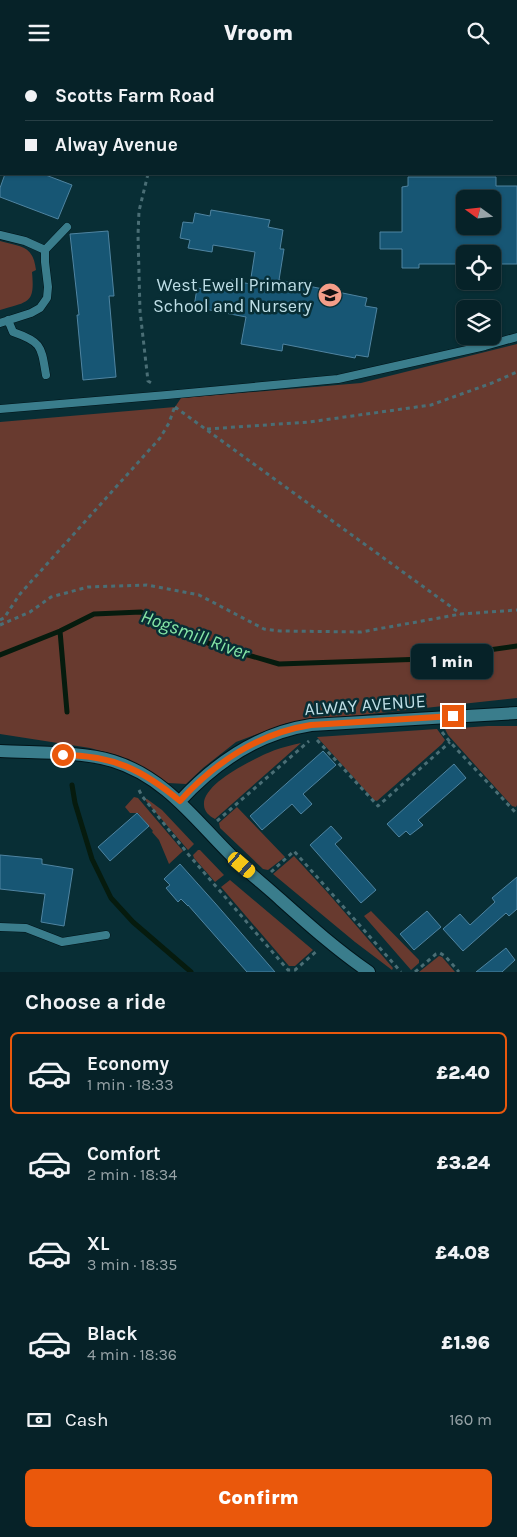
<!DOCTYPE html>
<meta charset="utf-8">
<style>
:root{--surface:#062228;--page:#142f34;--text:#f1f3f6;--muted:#98a4a8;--line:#273f45;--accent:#ea580c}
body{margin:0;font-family:Karla,sans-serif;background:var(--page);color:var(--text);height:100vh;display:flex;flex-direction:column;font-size:19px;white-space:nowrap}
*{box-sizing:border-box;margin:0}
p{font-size:16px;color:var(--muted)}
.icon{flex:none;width:28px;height:28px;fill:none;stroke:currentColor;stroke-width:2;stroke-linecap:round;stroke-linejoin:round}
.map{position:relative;height:907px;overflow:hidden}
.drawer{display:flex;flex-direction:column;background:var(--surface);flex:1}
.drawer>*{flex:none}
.banner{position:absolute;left:0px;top:0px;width:518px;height:110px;box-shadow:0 1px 4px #0004,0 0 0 1px var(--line);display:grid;align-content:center;height:110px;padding:0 25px;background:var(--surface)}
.needle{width:32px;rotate:285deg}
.tools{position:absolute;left:456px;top:125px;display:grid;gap:10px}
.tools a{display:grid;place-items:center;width:45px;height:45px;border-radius:8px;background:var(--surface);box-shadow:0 1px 4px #0004,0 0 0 1px var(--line);font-size:25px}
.end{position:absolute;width:22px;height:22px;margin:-11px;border:6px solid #ea580c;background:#fff;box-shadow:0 0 0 2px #fff}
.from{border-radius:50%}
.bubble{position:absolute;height:35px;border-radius:8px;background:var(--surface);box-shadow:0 1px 4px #0004,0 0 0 1px var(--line);font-size:16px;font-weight:800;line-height:35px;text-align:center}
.car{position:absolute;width:15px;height:30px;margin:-15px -8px;border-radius:6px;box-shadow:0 0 4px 1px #0007;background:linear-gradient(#f5c518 24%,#345 0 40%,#f5c518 0 76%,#345 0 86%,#f5c518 0)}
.banner b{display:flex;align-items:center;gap:18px;height:48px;font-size:19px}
.banner b+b{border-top:1px solid var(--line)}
.banner i{width:12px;height:12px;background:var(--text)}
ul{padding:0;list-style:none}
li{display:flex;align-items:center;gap:15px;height:82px;margin:0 10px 8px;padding:0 15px;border:2px solid transparent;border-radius:8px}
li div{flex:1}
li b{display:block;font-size:19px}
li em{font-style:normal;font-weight:800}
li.selected{border-color:var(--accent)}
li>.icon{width:45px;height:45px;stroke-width:1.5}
h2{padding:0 25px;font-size:22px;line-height:60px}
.pay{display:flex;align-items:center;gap:12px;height:55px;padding:0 25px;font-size:19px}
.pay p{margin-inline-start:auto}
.button{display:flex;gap:10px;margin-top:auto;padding:10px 25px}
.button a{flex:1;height:58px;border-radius:8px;background:var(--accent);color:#fff;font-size:20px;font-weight:800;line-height:58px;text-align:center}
header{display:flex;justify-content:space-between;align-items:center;height:65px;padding:0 25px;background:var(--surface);font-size:22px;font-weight:800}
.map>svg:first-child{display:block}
.green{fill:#683a2f}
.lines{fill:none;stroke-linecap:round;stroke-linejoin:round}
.stream{stroke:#061b0e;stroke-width:5}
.building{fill:#175674;stroke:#4f84a1;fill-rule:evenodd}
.service-casing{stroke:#011419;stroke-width:9}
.minor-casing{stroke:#011419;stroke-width:14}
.path{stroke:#4a6e75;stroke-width:3;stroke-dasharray:4 4;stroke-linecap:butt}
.service{stroke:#3a7d8c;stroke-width:8}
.minor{stroke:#3a7d8c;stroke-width:12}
.route{stroke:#ea580c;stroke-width:6}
.labels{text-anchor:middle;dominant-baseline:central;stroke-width:5;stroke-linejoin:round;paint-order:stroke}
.poi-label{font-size:18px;fill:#bedee6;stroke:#082e35;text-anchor:end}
.street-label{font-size:18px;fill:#bedee6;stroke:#082e35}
.water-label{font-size:19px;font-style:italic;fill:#86e7a7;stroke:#082e35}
</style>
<header><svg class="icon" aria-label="menu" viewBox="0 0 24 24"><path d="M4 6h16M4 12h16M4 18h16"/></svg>Vroom<svg class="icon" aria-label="search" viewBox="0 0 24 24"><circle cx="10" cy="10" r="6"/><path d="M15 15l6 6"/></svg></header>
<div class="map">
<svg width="517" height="907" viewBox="0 0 517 907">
<rect width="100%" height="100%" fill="#082e35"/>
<path class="green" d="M0,176C21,182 33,180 36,205L32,207C35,239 29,236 0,245Z
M517,279V633L287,658L236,677L203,703L186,719L168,718L145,704L120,691L90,683L0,669V357L175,342L181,333L361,318Z
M488,661H517V740L516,742L512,741L448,670L445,664Z
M437,664L445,675L442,679L377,736L374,735L317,672Z
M301,678L215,754C209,751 204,746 204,740C202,718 257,692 275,685C283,682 292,680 301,678Z
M134,732L138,733L183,786L169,799L159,775L152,767L153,766L138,748H130L125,742Z
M145,734H147L162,745L194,779L188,785L146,736Z
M237,742L285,792L268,805L263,804L220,763L219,758Z
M198,785H200L224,810L215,817L194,793L193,790Z
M294,791L327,827L393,903L392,905L355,877L273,809Z
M230,815L313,885L295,901H289L221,822Z
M371,846L419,895V898L411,905L364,851Z
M439,891L442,892L455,907H419Z"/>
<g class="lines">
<path class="stream" d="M60,566L67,647
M0,590L60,566L94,549L141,547L210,579L279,599L425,594L517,581
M72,720L75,738L92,794L111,833L133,857L191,907"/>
</g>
<path class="building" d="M5,109H43L72,120L58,154L0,132V123Z
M408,112H496V121H517V199H492V189H465V199H419V203H402V184H380V167H402V122L408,121ZM465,134H492V161H465Z
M211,145L270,155L268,162L283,165L280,184H284L279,215L367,233L365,241L377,243L368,292L356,290L355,293L283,279L282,286L241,279L246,252L194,242L197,223L217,226L218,220L230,222L231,215L250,219L255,187L213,180L212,187L188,183L190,175L180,173L183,157L193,158L195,148L210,151Z
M108,166L114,231H109L116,312L83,315L77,250H79L70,169Z
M323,686L336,700L303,729L312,739L301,749L292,739L262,765L250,751Z
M454,699L466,713L418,755L423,760L410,770L406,766L399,772L387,759Z
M137,748L149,761L110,796L98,782Z
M331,761L342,773L335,779L376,825L361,838L310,780Z
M0,790L42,794V799L73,804L64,861L41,857L45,829L0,824Z
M180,799L215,838L275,907H247L188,840V841L181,834L178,837L166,823L170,820L164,814Z
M517,812V844L509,851L506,848L463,886L443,864L460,849L470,860L495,837L492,833Z
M427,846L441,862L414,885L400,869Z
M506,883L515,895L502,907H476Z"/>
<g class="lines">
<defs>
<path id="service" d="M0,170L25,176L45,185
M8,255L13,267C42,277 41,281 46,310
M0,258L31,248L40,243L47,233L48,222L45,197V185L67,162
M0,344L167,330L338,314L485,281L517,272
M0,862L26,863L62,877L106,870"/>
<path id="minor" d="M0,686C35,688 80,686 113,696C169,713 200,762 241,800C254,812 268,823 281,835C309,860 337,885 369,907
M180,736C215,698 259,668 311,660L517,648"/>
</defs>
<use href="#service" class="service-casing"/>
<use href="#minor" class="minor-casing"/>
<path class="path" d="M171,1L172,0
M148,109L139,146L138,170L140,246L148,316L153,319
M175,342L461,549
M207,364L309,357L431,340L492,318L517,307
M0,555L4,553L20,529L160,373L169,358L175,341
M0,560L30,547L51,532L88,522L147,520L199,530L264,564L280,566L361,567L461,549L517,545
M442,667L450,677L515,747L517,745
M317,675L378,741L450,677
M139,725L142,731L188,789L288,905H295L318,885
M217,756L309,676
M271,807L294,786L401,907
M415,907L436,889L440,888L445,891L459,907"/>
<use href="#service" class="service"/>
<use href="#minor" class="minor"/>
</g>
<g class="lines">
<path class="route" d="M63,690C112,690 143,705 180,736C214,698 259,668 311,660L453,651"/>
</g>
<defs>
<symbol id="school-disc" viewBox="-11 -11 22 22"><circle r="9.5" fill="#f49e89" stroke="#082e35"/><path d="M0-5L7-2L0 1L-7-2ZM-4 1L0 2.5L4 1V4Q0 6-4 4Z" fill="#111"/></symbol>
</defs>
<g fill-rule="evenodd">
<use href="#school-disc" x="316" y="216" width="28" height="28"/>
</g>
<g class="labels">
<g class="poi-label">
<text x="312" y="220">West Ewell Primary<tspan x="312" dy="21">School and Nursery</tspan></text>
</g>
<g class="street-label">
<text transform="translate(365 640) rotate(-4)">ALWAY AVENUE</text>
</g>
<g class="water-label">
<text transform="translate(195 570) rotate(20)">Hogsmill River</text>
</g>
</g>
</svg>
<div class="tools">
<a><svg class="needle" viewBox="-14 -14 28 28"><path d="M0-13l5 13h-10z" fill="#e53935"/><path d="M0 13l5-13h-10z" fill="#98a4a8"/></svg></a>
<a><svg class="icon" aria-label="locate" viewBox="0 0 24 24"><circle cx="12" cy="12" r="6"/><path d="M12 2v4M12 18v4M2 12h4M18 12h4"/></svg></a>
<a><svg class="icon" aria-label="layers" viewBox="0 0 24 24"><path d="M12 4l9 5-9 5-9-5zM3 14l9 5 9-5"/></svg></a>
</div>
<i class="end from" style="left:63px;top:690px"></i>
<i class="end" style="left:453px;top:651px"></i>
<div class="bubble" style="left:411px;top:579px;width:82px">1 min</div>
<i class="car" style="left:242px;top:800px;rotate:131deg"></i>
<div class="banner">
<b><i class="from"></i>Scotts Farm Road</b>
<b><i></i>Alway Avenue</b>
</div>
</div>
<section class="drawer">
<h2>Choose a ride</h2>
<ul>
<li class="selected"><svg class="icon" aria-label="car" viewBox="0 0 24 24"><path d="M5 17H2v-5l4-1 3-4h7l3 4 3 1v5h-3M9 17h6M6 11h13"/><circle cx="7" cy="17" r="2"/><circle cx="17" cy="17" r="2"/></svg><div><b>Economy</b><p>1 min · 18:33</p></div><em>£2.40</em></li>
<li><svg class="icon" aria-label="car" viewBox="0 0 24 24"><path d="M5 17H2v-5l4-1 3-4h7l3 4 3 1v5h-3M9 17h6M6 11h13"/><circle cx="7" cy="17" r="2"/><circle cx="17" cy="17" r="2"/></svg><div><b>Comfort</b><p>2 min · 18:34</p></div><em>£3.24</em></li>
<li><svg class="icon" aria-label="car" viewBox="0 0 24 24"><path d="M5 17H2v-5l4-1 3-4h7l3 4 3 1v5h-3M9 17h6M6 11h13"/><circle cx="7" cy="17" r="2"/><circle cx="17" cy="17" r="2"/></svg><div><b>XL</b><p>3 min · 18:35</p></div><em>£4.08</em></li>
<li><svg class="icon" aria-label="car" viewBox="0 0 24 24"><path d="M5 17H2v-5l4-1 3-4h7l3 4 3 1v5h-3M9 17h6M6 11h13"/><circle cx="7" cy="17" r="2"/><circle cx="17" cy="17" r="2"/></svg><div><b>Black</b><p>4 min · 18:36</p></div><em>£1.96</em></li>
</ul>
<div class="pay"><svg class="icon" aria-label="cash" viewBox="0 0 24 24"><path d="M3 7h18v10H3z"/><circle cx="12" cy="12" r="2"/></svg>Cash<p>160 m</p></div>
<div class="button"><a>Confirm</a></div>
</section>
